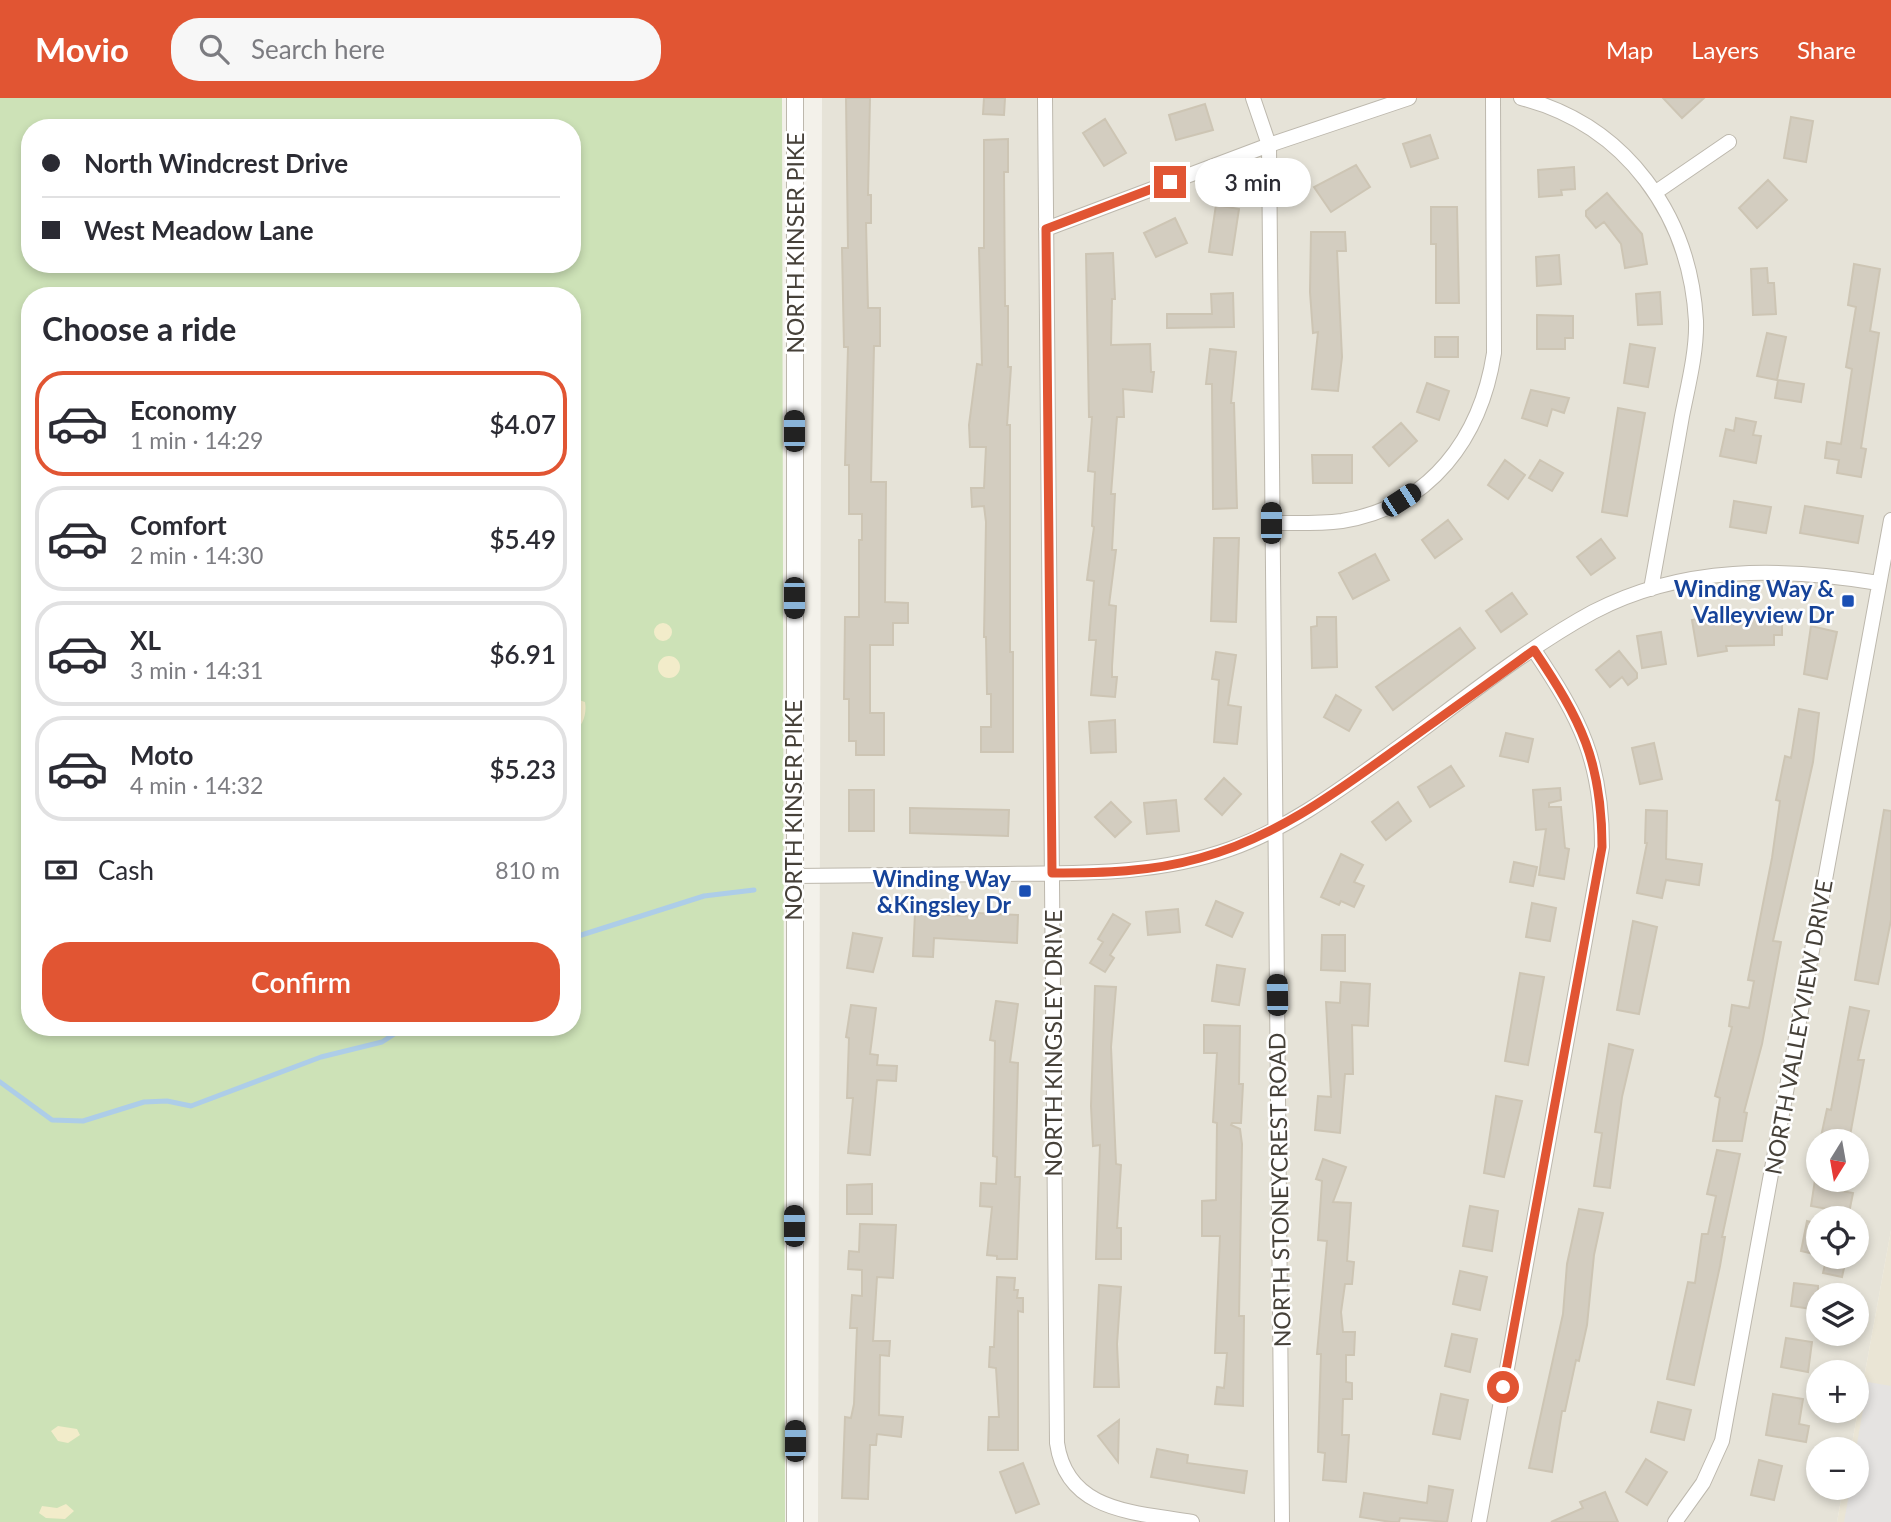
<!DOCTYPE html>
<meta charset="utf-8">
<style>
:root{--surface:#fff;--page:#f7f7f7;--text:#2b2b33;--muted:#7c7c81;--line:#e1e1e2;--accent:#e15533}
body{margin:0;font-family:Lato,sans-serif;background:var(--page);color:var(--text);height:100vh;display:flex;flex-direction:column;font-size:26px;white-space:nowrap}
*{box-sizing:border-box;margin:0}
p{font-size:23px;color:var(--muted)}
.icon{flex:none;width:38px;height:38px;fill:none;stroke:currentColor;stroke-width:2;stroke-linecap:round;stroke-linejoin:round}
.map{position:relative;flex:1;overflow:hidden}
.sheet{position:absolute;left:21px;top:189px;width:560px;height:749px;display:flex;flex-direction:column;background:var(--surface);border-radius:28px;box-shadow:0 4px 10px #0003}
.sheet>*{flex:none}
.guide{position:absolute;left:21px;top:21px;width:560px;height:154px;border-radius:28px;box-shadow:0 4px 10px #0003;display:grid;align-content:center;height:154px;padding:0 21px;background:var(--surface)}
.needle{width:46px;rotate:191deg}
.buttons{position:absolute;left:1806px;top:1031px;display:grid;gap:14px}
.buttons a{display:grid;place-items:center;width:63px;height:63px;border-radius:50%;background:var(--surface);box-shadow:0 4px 10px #0003;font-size:35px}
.end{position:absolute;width:32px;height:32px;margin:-16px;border:9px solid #e15533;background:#fff;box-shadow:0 0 0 4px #fff}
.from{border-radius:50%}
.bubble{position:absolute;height:49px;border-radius:24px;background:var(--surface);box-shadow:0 4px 10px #0003;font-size:23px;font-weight:600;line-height:49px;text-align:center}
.car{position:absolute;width:21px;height:42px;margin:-21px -10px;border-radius:9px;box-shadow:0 0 5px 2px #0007;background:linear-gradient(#222 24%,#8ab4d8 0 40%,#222 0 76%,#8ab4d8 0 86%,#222 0)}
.guide b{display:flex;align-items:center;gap:24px;height:66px;font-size:26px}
.guide b+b{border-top:2px solid var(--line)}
.guide i{width:18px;height:18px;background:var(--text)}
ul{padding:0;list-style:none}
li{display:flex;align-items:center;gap:21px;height:105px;margin:0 14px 10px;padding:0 7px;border:4px solid var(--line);border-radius:28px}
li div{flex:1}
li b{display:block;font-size:26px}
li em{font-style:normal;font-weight:600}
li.current{border-color:var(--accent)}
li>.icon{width:63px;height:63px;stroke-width:1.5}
h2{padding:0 21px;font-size:32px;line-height:84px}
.pay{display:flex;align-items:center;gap:18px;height:77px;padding:0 21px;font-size:26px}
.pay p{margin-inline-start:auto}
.action{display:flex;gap:14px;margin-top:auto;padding:14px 21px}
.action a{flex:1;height:80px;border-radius:28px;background:var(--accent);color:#fff;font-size:28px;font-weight:600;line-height:80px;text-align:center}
header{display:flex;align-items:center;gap:42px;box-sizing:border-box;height:98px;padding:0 35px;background:var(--accent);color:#fff}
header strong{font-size:33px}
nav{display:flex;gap:38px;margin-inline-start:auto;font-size:24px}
.search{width:490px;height:63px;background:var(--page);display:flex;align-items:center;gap:18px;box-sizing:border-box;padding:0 24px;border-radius:28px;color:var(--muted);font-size:26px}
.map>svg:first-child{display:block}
.residential{fill:#e6e3d8;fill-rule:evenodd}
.education{fill:#eae5d5}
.green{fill:#cde2b7;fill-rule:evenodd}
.sand{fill:#f2ecca}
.parking{fill:#e5e3e1}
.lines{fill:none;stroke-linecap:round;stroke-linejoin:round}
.stream{stroke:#adcde8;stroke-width:5}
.building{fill:#d3cdc0;stroke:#cdc5b4;stroke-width:2}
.minor-casing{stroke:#bdb8ad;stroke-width:16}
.tertiary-casing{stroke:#bdb8ad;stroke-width:18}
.minor{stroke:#fff;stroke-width:14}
.tertiary{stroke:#fff;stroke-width:16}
.route{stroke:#e15533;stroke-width:9}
.transit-dot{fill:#1a4fb4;stroke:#fff;stroke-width:2.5}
.labels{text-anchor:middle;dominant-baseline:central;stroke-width:5;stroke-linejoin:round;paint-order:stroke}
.street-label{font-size:23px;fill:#464139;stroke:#fff}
.transit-label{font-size:23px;font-weight:bold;fill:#164399;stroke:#fff;text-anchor:end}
</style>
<header>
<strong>Movio</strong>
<div class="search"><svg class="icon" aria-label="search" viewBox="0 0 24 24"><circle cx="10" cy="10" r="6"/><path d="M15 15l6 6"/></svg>Search here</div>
<nav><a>Map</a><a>Layers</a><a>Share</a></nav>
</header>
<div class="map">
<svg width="1891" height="1424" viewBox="0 0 1891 1424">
<rect width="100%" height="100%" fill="#f3f1ea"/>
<path class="residential" d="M822,0H1891V1132L1851,1351H1818V1390H1843L1837,1424H818ZM1818,1043H1857V1082H1818ZM1818,1120H1857V1158H1818ZM1818,1197H1857V1236H1818ZM1818,1274H1857V1312H1818Z"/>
<path class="education" d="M1891,1132V1424H1837L1843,1390H1857V1351H1851Z"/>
<path class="green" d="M0,0H782L785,1424H0ZM30,30H572V166H30ZM30,198H572V929H30Z"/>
<path class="sand" d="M654 534a9 9 0 1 1 18 0a9 9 0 1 1-18 0Z
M658 569a11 11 0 1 1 22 0a11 11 0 1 1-22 0Z
M576,601L585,604C587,616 583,629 572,635V604Z
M58,1328L77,1331L80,1337L68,1345L58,1343L51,1333Z
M66,1406L74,1413L65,1421L46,1420L39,1415L42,1408L57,1410Z"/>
<path class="parking" d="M1868,1284L1891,1288V1424H1844L1850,1390H1857L1856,1351Z"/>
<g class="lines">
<path class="stream" d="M572,840L704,798L754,792
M0,984L52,1022L83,1023L144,1004L167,1003L191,1008L321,959L382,944L405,929"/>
</g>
<path class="building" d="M846,0H870L868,97H871V125H866L868,210H880V248H874L871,384H886L885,504L908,505V525H893V547H870V615H884V657H856V643H849V601H844L845,519H859V442H862V416H849V367H845L848,249H844L842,150H848Z
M984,0H1005L1004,17L983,16Z
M1663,0H1704L1682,20Z
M1205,6L1213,32L1176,42L1169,17Z
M1791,19L1813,23L1806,64L1784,60Z
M1105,21L1126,55L1104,68L1083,35Z
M1430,37L1438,60L1411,69L1403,46Z
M1008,41V74H1004L1005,208H1008V269H1011L1007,327H1010V554H1013V654H981V629H991V596H987L986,539H984L986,424L984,408L972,409L971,390H984L986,349H970L969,327L977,266L982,267L979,150H984V42Z
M1356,67L1370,89L1331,114L1314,89Z
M1574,69L1575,91L1561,92L1562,97L1539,99L1538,72Z
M1768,82L1787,102L1757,130L1739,110Z
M1607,95L1642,136L1647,166L1625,170L1621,146L1604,124L1596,130L1586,118V113Z
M1216,107L1239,111L1232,157L1209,154Z
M1431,109H1457L1459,205H1436V146H1431Z
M1175,120L1187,145L1156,159L1144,135Z
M1311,134H1345L1346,153H1337L1342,259L1338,293L1312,291L1318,234L1313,235L1310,194Z
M1113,155L1115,201H1112L1111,247L1150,246L1151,274H1154L1152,294L1123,291L1124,319H1117L1111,396H1115L1112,452H1116L1109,507L1116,508L1112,568V579H1117L1115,599L1091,597L1096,542H1089L1094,483L1087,482L1094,429L1092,428L1095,374L1088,373L1092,319H1089L1086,156Z
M1559,157L1561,186L1537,188L1536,159Z
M1854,166L1880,171L1870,233L1879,235L1861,350L1866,351L1861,379L1837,375L1839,362L1825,360L1827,344L1841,346L1852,271L1846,269L1856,209L1848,207Z
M1767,170L1768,185H1774L1776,216L1753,217L1751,171Z
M1660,194L1662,226L1638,227L1636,196Z
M1233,195L1234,229L1167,230V216H1212L1211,196Z
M1537,217L1573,218V240H1565V251H1537Z
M1767,235L1786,239L1777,282L1757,278Z
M1435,239H1458V259H1435Z
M1630,246L1655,250L1648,289L1624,285Z
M1210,251L1236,254L1231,305H1234L1237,410L1213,411L1212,286H1206Z
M1778,282L1804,286L1801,304L1775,300Z
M1427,285L1449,293L1439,322L1417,314Z
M1531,292L1569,300L1564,315L1552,311L1547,328L1522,320Z
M1618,310L1645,315L1627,418L1602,414Z
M1736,320L1756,324L1753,337L1761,338L1756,365L1720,358L1726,331L1734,333Z
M1401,325L1417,343L1389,368L1373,349Z
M1312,357H1352V385H1313Z
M1505,362L1525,377L1508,401L1488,387Z
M1540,362L1563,375L1552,393L1529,380Z
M1734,403L1771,409L1766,435L1730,429Z
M1805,408L1863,418L1858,445L1800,435Z
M1448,422L1462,441L1435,460L1422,442Z
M1214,440H1239L1236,524L1211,523Z
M1601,441L1615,460L1591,477L1577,459Z
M1375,456L1389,482L1353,501L1339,475Z
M1512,495L1527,516L1501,534L1486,513Z
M1720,517L1721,527L1751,522V517H1782V537H1774V547L1726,548L1727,553L1698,558L1692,522Z
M1317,519H1336L1337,569L1312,570L1311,529L1317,528Z
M1811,528L1837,534L1827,581L1804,576Z
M1460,530L1475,550L1393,612L1376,589Z
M1661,534L1666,566L1642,570L1637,538Z
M1619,553L1637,575V580L1628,587L1622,579L1610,589L1596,572Z
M1216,554L1236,557L1228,607L1241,609L1237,646L1214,644L1219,582L1212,581Z
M1336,597L1361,612L1349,633L1324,619Z
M1799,611L1819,615L1813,664L1773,843L1781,844L1762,946L1744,1014L1747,1015L1742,1043H1713L1720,1000L1715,998L1732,929L1729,928L1732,907L1749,910L1754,883L1748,882L1772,760L1780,703L1776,702L1785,658L1791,660Z
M1115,622L1116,654L1091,655L1089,624Z
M1506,635L1533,641L1528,664L1500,658Z
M1654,645L1662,681L1640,686L1632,650Z
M1451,668L1464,688L1430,709L1418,689Z
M1224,680L1241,696L1222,717L1205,701Z
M1560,690L1561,702L1549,705V709H1561L1565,750L1569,751L1564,781L1539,777L1546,731L1536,732L1533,692Z
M849,692H874V733H849Z
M1176,702L1179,733L1147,736L1144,705Z
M1111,704L1131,724L1115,739L1095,719Z
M1398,704L1411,723L1386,742L1372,724Z
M910,710L1009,712L1008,738L910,735Z
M1646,712L1667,713L1666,761L1702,766L1699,787L1666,782L1662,800L1637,795L1647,745H1645Z
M1884,712L1891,713V822L1878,886L1855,882Z
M1341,756L1363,767L1354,784L1364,788L1354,809L1341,803L1339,807L1321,799Z
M1514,764L1537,769L1533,788L1510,784Z
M1216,803L1243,815L1232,839L1206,827Z
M1532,805L1556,810L1550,843L1526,839Z
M1178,811L1180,834L1148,837L1146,814Z
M915,815L977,819V815L1018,817L1017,845L934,840L933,859L913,858Z
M1113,816L1130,826L1110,857L1114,860L1105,874L1090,865L1103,844L1098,841Z
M1633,823L1657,829L1639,916L1617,912Z
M853,835L882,840L873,874L847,870Z
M1322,837H1345V873L1321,872Z
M1217,867L1245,871L1239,907L1212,903Z
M1520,875L1544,879L1528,967L1505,963Z
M1341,884L1370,886L1368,928L1352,927L1353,976H1345L1340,1035L1315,1032L1318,998L1331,999L1326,904L1340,905Z
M1095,888L1116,889L1111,949L1116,1066L1121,1067L1117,1130H1121V1161H1096L1100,1047L1093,1048L1091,1008Z
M996,903L1018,906L1010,964L1018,965L1015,1079H1020L1017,1161H997V1158L987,1157L992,1109L980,1108L981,1085L996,1086L997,1059L993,1058L995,943L990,942Z
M851,907L876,910L870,956L878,957L877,967L897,968L896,983L877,982L870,1057L848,1055L853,1000H847L849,940L846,939Z
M1850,909L1869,913L1858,962H1864L1849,1043H1820L1827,1011L1831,1012Z
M1204,927L1240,928L1239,986H1243L1241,1025H1232L1231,1027L1240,1031L1242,1046L1239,1218H1244L1243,1308L1215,1306L1217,1289L1224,1290L1227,1255H1215L1220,1138H1202V1103L1216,1102L1217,1025L1213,1024L1217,955H1204Z
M1609,946L1633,952L1622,999L1610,1090L1594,1088L1602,1035L1595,1034Z
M1496,998L1522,1003L1504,1079L1484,1075Z
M1717,1052L1740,1056L1722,1139H1725L1720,1168L1694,1287L1667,1281L1688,1184L1695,1185L1702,1136H1708L1716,1098L1707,1096Z
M1323,1061L1346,1069L1333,1104L1351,1105L1347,1163L1354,1164L1352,1186H1345L1341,1214L1343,1234H1355L1354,1257H1346V1284L1352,1285V1301H1343L1342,1337H1349L1346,1384L1323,1382L1325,1355L1318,1354L1321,1256H1317L1327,1143L1318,1142L1322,1083L1316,1081Z
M1815,1082H1843L1841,1093L1853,1095L1849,1115L1811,1108Z
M872,1086V1116H847V1087Z
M1470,1108L1498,1113L1492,1153L1463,1148Z
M1579,1111L1603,1115L1594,1157L1587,1227L1579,1263L1576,1262L1565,1313H1562L1552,1374L1529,1370L1563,1216L1567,1166Z
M1807,1123L1818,1126V1157L1801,1153Z
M860,1126L896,1127L893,1180L877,1179L873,1243H890L889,1258L880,1257L879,1317L903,1319L901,1339L877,1336L876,1347H870L868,1401L842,1400L845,1319L851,1320L854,1306L857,1230H850L852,1197L862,1198V1172L848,1171L849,1153L859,1154Z
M1827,1158L1846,1161L1842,1179L1823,1175Z
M1460,1173L1487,1179L1480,1212L1453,1206Z
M997,1179L1015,1180L1014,1192H1018L1017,1200H1023V1214L1018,1213V1352H988L989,1319H999L996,1270L989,1269L990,1249H994Z
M1794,1185L1818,1188V1212L1791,1208Z
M1099,1187L1121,1189L1117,1246L1119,1289H1094Z
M1452,1236L1477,1241L1470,1274L1445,1268Z
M1786,1240L1812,1244L1808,1274L1781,1269Z
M1441,1296L1468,1302L1460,1341L1433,1336Z
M1773,1296L1803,1301L1799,1326L1809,1328L1806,1344L1766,1337Z
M1658,1304L1691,1312L1684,1342L1651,1334Z
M1119,1322L1118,1364L1098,1338Z
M1157,1351L1188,1357L1187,1365L1247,1373L1244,1395L1151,1379Z
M1646,1361L1667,1374L1647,1407L1626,1394Z
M1759,1362L1782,1368L1774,1402L1751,1397Z
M1023,1365L1039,1406L1016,1415L1000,1374Z
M1429,1388L1453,1392L1447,1424L1400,1420L1399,1424H1391L1360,1419L1364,1395L1427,1405Z
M1605,1394L1618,1424H1551L1583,1410L1580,1404Z"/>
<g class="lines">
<defs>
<path id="minor" d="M1045,0L1057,1345C1067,1415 1136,1414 1192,1424
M1253,0L1269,47L1282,1424
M1521,0C1626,27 1690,117 1696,223C1697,253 1688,288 1682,318C1672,376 1661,434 1651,491
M1656,94L1729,44
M1046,131L1269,47L1409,0
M1271,425C1295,425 1318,426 1342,423C1431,409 1481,339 1494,255L1493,0
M793,778C864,777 934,776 1004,776C1081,775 1157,777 1230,751C1286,731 1334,696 1381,662C1448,614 1521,553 1593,514C1683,467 1782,469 1879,485
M1479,1424L1602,749C1602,663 1581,622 1534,552
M1675,1424L1703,1385L1722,1343L1891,422"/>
<path id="tertiary" d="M795,0V1424"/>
</defs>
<use href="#minor" class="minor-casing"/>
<use href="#tertiary" class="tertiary-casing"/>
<use href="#minor" class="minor"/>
<use href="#tertiary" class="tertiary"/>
</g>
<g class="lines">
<path class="route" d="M1170,84L1046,131L1052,775C1102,775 1151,774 1200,760C1274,740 1334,696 1395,652C1441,619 1488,586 1534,552C1581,622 1602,663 1602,749L1503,1289"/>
</g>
<g class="transit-dot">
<rect x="1841" y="496" width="14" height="14" rx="3.5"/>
<rect x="1018" y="786" width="14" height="14" rx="3.5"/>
</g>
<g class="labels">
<g class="street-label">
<text transform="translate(795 145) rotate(-90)">NORTH KINSER PIKE</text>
<text transform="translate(793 712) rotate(-90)">NORTH KINSER PIKE</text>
<text transform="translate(1798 929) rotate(-80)">NORTH VALLEYVIEW DRIVE</text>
<text transform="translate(1053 945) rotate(-90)">NORTH KINGSLEY DRIVE</text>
<text transform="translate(1279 1092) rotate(-91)">NORTH STONEYCREST ROAD</text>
</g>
<g class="transit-label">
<text x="1834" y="490">Winding Way &amp;<tspan x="1834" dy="26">Valleyview Dr</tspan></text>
<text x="1011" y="780">Winding Way<tspan x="1011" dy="26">&amp;Kingsley Dr</tspan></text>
</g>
</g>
</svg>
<div class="buttons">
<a><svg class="needle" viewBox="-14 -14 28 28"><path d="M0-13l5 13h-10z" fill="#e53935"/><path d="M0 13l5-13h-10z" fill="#7c7c81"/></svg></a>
<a><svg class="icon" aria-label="locate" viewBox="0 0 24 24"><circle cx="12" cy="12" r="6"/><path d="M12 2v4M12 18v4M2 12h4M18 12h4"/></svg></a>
<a><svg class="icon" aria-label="layers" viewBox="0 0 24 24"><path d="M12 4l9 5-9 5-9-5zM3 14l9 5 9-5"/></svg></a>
<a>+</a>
<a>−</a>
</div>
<i class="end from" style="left:1503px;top:1289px"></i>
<i class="end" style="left:1170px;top:84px"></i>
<div class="bubble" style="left:1195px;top:60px;width:116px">3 min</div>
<i class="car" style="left:794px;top:333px;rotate:0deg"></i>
<i class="car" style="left:1401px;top:402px;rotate:57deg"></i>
<i class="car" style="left:1271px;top:425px;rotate:0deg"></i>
<i class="car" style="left:794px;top:500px;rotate:180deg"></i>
<i class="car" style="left:1277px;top:897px;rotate:359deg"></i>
<i class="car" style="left:794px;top:1128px;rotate:0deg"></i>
<i class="car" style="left:795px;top:1343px;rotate:0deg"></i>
<div class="guide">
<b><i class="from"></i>North Windcrest Drive</b>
<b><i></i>West Meadow Lane</b>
</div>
<section class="sheet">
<h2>Choose a ride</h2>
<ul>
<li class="current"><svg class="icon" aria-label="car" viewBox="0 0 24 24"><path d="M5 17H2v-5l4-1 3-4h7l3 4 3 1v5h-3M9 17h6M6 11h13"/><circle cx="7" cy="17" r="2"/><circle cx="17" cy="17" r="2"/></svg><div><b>Economy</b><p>1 min · 14:29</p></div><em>$4.07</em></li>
<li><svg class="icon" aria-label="car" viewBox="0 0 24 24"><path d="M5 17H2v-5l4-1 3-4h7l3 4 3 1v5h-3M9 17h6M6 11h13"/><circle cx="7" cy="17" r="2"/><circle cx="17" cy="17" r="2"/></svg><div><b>Comfort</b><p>2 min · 14:30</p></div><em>$5.49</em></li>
<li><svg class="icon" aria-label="car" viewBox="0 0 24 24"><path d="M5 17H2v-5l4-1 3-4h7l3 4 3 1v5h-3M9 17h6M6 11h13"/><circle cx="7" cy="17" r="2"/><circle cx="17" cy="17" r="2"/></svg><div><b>XL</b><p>3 min · 14:31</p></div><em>$6.91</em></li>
<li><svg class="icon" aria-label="car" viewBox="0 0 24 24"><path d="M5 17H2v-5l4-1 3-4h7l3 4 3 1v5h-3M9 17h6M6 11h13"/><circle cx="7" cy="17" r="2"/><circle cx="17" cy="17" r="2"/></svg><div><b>Moto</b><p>4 min · 14:32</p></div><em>$5.23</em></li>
</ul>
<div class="pay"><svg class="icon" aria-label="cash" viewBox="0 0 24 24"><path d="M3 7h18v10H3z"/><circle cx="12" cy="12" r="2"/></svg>Cash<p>810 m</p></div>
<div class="action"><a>Confirm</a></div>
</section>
</div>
